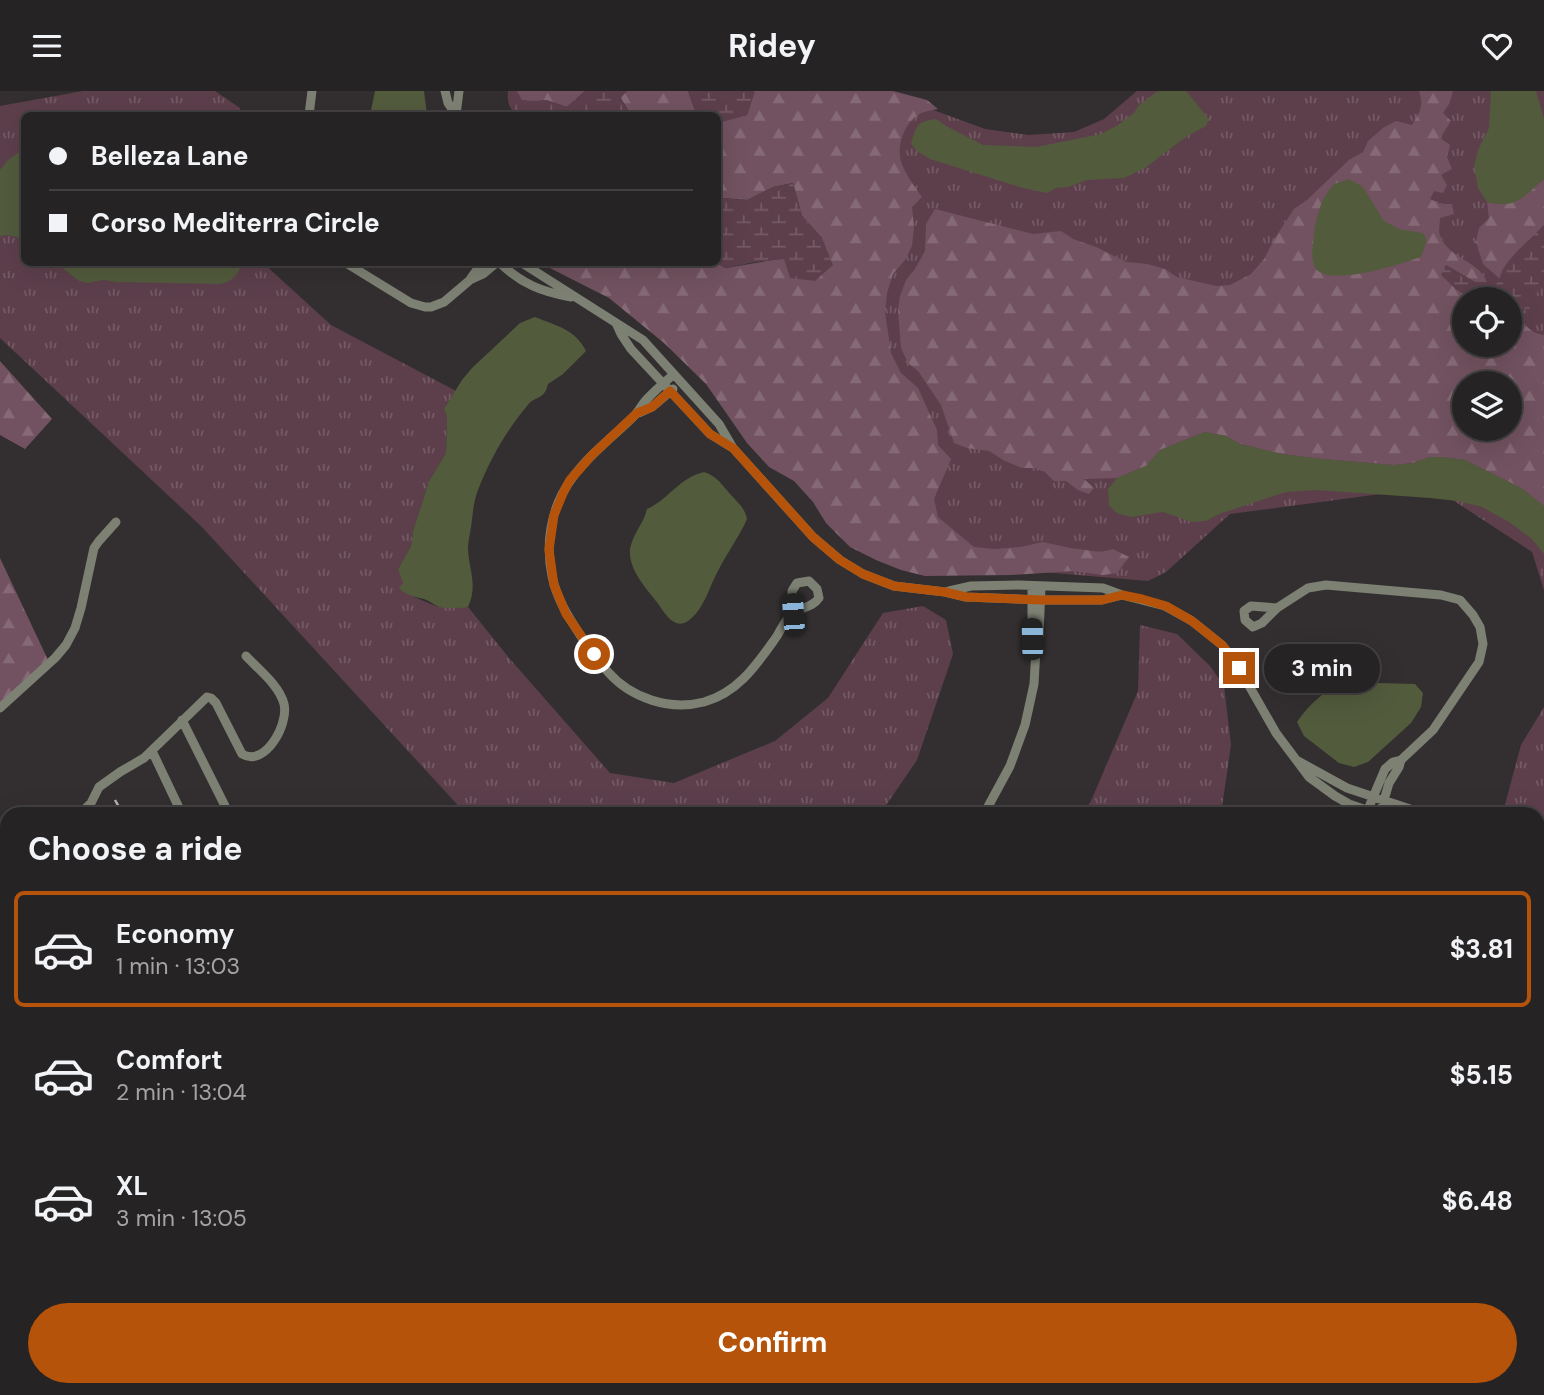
<!DOCTYPE html>
<meta charset="utf-8">
<style>
:root{--surface:#262324;--page:#2e2b2c;--text:#f1f3f6;--muted:#a4a4a6;--line:#424041;--accent:#b45309}
body{margin:0;font-family:"DM Sans",sans-serif;background:var(--page);color:var(--text);height:100vh;display:flex;flex-direction:column;font-size:26px;white-space:nowrap}
*{box-sizing:border-box;margin:0}
p{font-size:23px;color:var(--muted)}
.icon{flex:none;width:38px;height:38px;fill:none;stroke:currentColor;stroke-width:2;stroke-linecap:round;stroke-linejoin:round}
.map{position:relative;flex:1;overflow:hidden}
.details{position:absolute;left:0px;top:716px;width:1545px;height:590px;display:flex;flex-direction:column;background:var(--surface);border-radius:21px 21px 0 0;box-shadow:0 7px 28px #0002,0 0 0 2px var(--line)}
.details>*{flex:none}
.hud{position:absolute;left:21px;top:21px;width:700px;height:154px;border-radius:10px;box-shadow:0 7px 28px #0002,0 0 0 2px var(--line);display:grid;align-content:center;height:154px;padding:0 28px;background:var(--surface)}
.tools{position:absolute;left:1452px;top:196px;display:grid;gap:14px}
.tools a{display:grid;place-items:center;width:70px;height:70px;border-radius:50%;background:var(--surface);box-shadow:0 7px 28px #0002,0 0 0 2px var(--line);font-size:35px}
.end{position:absolute;width:32px;height:32px;margin:-16px;border:9px solid #b45309;background:#fff;box-shadow:0 0 0 4px #fff}
.from{border-radius:50%}
.bubble{position:absolute;height:49px;border-radius:24px;background:var(--surface);box-shadow:0 7px 28px #0002,0 0 0 2px var(--line);font-size:23px;font-weight:700;line-height:49px;text-align:center}
.car{position:absolute;width:21px;height:42px;margin:-21px -10px;border-radius:9px;box-shadow:0 0 5px 2px #0007;background:linear-gradient(#222 24%,#8ab4d8 0 40%,#222 0 76%,#8ab4d8 0 86%,#222 0)}
.hud b{display:flex;align-items:center;gap:24px;height:66px;font-size:26px}
.hud b+b{border-top:2px solid var(--line)}
.hud i{width:18px;height:18px;background:var(--text)}
ul{padding:0;list-style:none}
li{display:flex;align-items:center;gap:21px;height:116px;margin:0 14px 10px;padding:0 14px;border:4px solid transparent;border-radius:10px}
li div{flex:1}
li b{display:block;font-size:26px}
li em{font-style:normal;font-weight:700}
li.on{border-color:var(--accent)}
li>.icon{width:63px;height:63px;stroke-width:1.5}
h2{padding:0 28px;font-size:32px;line-height:84px}
.primary-button{display:flex;gap:14px;margin-top:auto;padding:14px 28px}
.primary-button a{flex:1;height:80px;border-radius:42px;background:var(--accent);color:#fff;font-size:28px;font-weight:700;line-height:80px;text-align:center}
header{display:flex;justify-content:space-between;align-items:center;height:91px;padding:0 28px;background:var(--surface);font-size:32px;font-weight:700}
.map>svg:first-child{display:block}
.grass{fill:url(#grass-tufts);fill-rule:evenodd}
.forest{fill:url(#forest-firs);fill-rule:evenodd}
.wetland{fill:url(#wetland-marsh)}
.water{fill:#535b3d}
.lines{fill:none;stroke-linecap:round;stroke-linejoin:round}
.minor{stroke:#7d8173;stroke-width:9}
.tertiary{stroke:#7d8173;stroke-width:10}
.rail{stroke:#b4b1b2;stroke-width:2.5;stroke-dasharray:10 5;stroke-linecap:butt}
.route{stroke:#b45309;stroke-width:9}
</style>
<header><svg class="icon" aria-label="menu" viewBox="0 0 24 24"><path d="M4 6h16M4 12h16M4 18h16"/></svg>Ridey<svg class="icon" aria-label="heart" viewBox="0 0 24 24"><path d="M12 20l-8-8c-3-5 5-10 8-4 3-6 11-1 8 4z"/></svg></header>
<div class="map">
<svg width="1544" height="1304" viewBox="0 0 1544 1304">
<defs>
<pattern id="grass-tufts" width="24" height="20" patternUnits="userSpaceOnUse" patternTransform="scale(1.75)"><rect width="24" height="20" fill="#5d3f4c"/><path d="M3 7l-1-3M5 7V3M7 7l1-3M15 17l-1-3M17 17v-4M19 17l1-3" fill="none" stroke="#745a65"/></pattern>
<pattern id="forest-firs" width="22" height="20" patternUnits="userSpaceOnUse" patternTransform="scale(1.75)"><rect width="22" height="20" fill="#725260"/><path d="M5 1l3.5 6h-7zM16 11l3.5 6h-7z" fill="#856a76"/></pattern>
<pattern id="wetland-marsh" width="20" height="14" patternUnits="userSpaceOnUse" patternTransform="scale(1.75)"><rect width="20" height="14" fill="#5d3f4c"/><path d="M1 5h8M5 5V1M11 12h8M15 12V8" fill="none" stroke="#745a65"/></pattern>
</defs>
<rect width="100%" height="100%" fill="#332f30"/>
<path class="grass" d="M83,0H215L240,17V24H24V172H263L331,234L456,300L444,318L447,326L446,362L429,390L413,440L411,455L398,478L414,506L438,516H468L509,567L610,682L674,692L775,650L828,607L883,522L923,515L946,529L953,563L917,669L880,723H466L202,436L0,247V15Z
M1137,0H1544V499L1532,461L1433,396L1230,423L1166,481L1148,490L973,475L921,478L866,200L886,40L917,13L985,38L1029,44L1074,41L1104,28ZM1465,208H1510V254H1465ZM1465,292H1510V338H1465Z
M1140,534L1177,543L1210,575L1224,595L1231,654L1221,723H1082L1091,710L1138,600Z
M1544,616V740L1541,743L1538,742V723H1506L1503,721L1521,654Z
M1538,944L1544,951V1136L1538,1131Z
M696,1299L1031,1298L1037,1304H691Z"/>
<path class="forest" d="M517,0H585L567,16L546,9H521Z
M627,0H688L695,19L705,24H631L620,6Z
M751,0H893L927,9L938,18C933,19 926,20 921,22C906,30 898,50 900,66C902,79 915,96 922,106L912,116L914,136L912,155L905,169L893,183L887,202L885,221L891,262L901,282L918,297L937,339L938,354L951,368L934,408L938,426L974,456L994,458L1020,456L1043,451L1070,457L1101,461L1113,458L1129,466L1117,482L1103,484L1074,480L1011,484L925,485L901,479L876,469L850,456L826,432L813,411L794,390L769,376L747,352L706,293L664,252L609,207L540,172H716L726,177L784,167L822,147L802,125L793,92L773,96L747,109L721,107L718,105V31L747,24L754,1Z
M1419,0H1453L1449,13L1443,22L1451,30L1440,47L1450,54L1447,66L1452,78L1441,84L1447,94L1443,102L1434,100L1430,108L1441,113H1452L1454,123L1440,127C1440,132 1438,140 1440,144C1447,167 1479,170 1487,191H1475L1446,174L1441,184L1457,199L1472,208H1465V254H1510L1512,239L1510,236V219C1521,228 1529,243 1544,244V415L1521,397L1465,369L1440,366H1430L1413,372L1394,374L1322,368L1282,363L1240,353L1226,345L1205,341L1160,359L1146,375L1117,387L1084,388L1094,397L1089,403L1078,399L1066,390H1054L1045,381L1035,377H1022L1005,370L989,360L967,357L954,352L941,314L918,280L908,272L901,257L898,219L900,205L906,189L915,178L925,160L926,133L935,118L1033,143L1061,140L1073,148L1096,156L1126,171L1147,173L1165,178L1177,186L1216,195L1230,194L1251,183L1264,168L1275,147L1294,118L1307,109L1349,69L1363,61L1368,50L1383,37L1396,30L1412,34C1420,22 1424,14 1419,0ZM1465,292H1510V338H1465Z
M1544,88V134L1503,178L1500,188L1483,173L1476,151L1479,137L1489,127L1487,111C1516,118 1523,105 1544,88Z
M0,270L52,328L25,358L0,344Z
M0,467L48,569L0,620Z"/>
<path class="wetland" d="M508,0H517L522,9H546L567,16L585,0H627L620,7L631,24H517C509,18 507,10 508,0Z
M688,0H751L755,1L747,24L719,32L718,31V24H705L695,19Z
M793,92L802,125L822,147L833,174L815,190L790,187L784,168L755,171L726,177L716,172H718V105L721,107L747,109L773,96Z
M1544,134V189L1540,198L1529,212L1531,225L1513,207L1472,208L1457,199L1441,184L1446,174L1475,191H1487L1490,195H1495C1500,189 1501,181 1505,175C1516,159 1531,148 1544,134Z"/>
<path class="water" d="M375,0H424L427,24H370Z
M1158,0H1186L1209,28L1206,35L1187,45L1145,77L1124,87L1087,89L1068,96L1056,97L1047,102L1023,97L930,68L918,61L911,53C917,34 916,31 936,28L946,35L983,54L1036,56L1101,43L1118,34L1134,22L1139,14Z
M1491,0H1536L1544,28V88C1523,106 1517,118 1487,111L1478,97L1474,75L1478,59L1489,37Z
M22,59H24V148L8,144L0,145V79L8,69Z
M1349,88L1363,96L1384,130L1399,138L1423,142L1427,149L1421,166C1401,173 1334,195 1317,179C1311,173 1312,160 1313,153C1314,139 1317,123 1322,111C1325,104 1330,98 1334,93Z
M56,172H241C240,183 231,191 220,193L117,191L103,189L88,192L79,190Z
M535,226C557,235 575,238 586,260L563,283L548,293C544,310 535,304 527,315C506,340 490,368 478,399C473,411 473,424 471,436C470,443 468,450 468,458C469,479 478,495 468,516C459,517 448,518 439,516C434,514 430,510 424,508C415,506 406,504 399,497L403,492L398,478L411,455L413,440L429,390L446,362L447,326L444,318L462,289L472,277L520,232Z
M1205,341L1226,345L1240,353L1282,363L1322,368L1394,374L1413,372L1430,366H1440L1465,369L1521,397L1544,415V463L1532,448L1509,431L1482,416L1458,410L1430,407L1316,399L1286,401L1219,423L1206,430L1192,431L1163,421L1131,426L1117,422L1109,415L1108,398L1117,387L1146,375L1160,359Z
M704,381C717,385 722,394 731,404C738,412 745,417 747,428C739,446 727,462 718,480C709,496 704,519 688,530C675,539 665,523 659,514C647,498 628,479 630,458C633,442 644,432 647,418C668,409 680,386 704,381Z
M1342,591L1415,593L1423,602L1421,616L1411,632L1368,671L1354,676L1339,672L1304,645L1297,631C1309,613 1324,601 1342,591Z"/>
<g class="lines">
<path class="minor" d="M445,0L448,12L456,23
M309,24L312,0
M456,24L459,0
M346,172L411,212L425,216H431L444,211L470,189L483,183L496,172
M500,172C522,193 542,201 571,206
M522,172L643,249L719,333L733,357L813,446L840,469L863,483L894,495L945,501L966,506L1041,509H1102L1122,504
M471,187L482,172
M616,232L621,243L631,258L710,343L731,356
M674,283C665,291 655,299 647,308C642,313 639,320 634,325C607,352 573,375 558,412C549,435 547,461 552,485C557,509 569,527 582,547C590,558 598,570 608,581C631,607 669,620 704,611C739,601 757,573 777,545C781,538 786,528 792,523C801,516 812,517 819,507L817,498L809,490L797,492L792,500L793,523
M639,322L652,316L673,298
M1032,495V548L1035,556
M949,500L971,495L1019,494L1103,497L1122,504L1165,515L1192,530L1222,554L1239,577L1276,642L1309,686L1335,705L1349,713L1378,723
M1277,517L1262,532L1253,536L1245,529L1244,520L1251,515L1277,517L1308,497L1326,494L1441,504L1460,509L1473,524L1480,536L1483,553L1479,571L1433,639L1401,669L1393,671L1385,678L1366,723
M0,617L55,567L66,554L75,537L81,517L94,457L99,450L116,431
M182,629L229,723
M152,660L182,723
M1298,670L1347,697L1425,723
M80,723L91,712L99,696L120,681L144,667L207,606L211,607L216,612L242,663C265,677 289,633 284,613C279,594 259,579 246,565
M984,723L1010,675L1025,634L1034,593L1036,558L1039,544L1041,495
M1380,723L1389,692L1399,676L1401,669
M1538,766L1544,771
M0,802L7,798
M0,989L5,984
M0,1184L7,1189
M1538,1271L1544,1275
M66,1298L67,1304
M509,1304L514,1298
M1317,1304L1318,1298"/>
<path class="tertiary" d="M0,753L7,783
M120,1298L121,1304"/>
<path class="rail" d="M115,709L123,723
M402,1298L406,1304
M431,1298L433,1304"/>
</g>
<g class="lines">
<path class="route" d="M594,563L566,523L554,494L549,459L554,424L564,400L570,389L592,364L637,322L652,316L670,300L710,343L733,357L813,446L840,469L863,483L894,495L945,501L966,506L1041,509H1102L1122,504L1142,508L1166,515L1192,530L1222,554L1239,577"/>
</g>
</svg>
<div class="tools">
<a><svg class="icon" aria-label="locate" viewBox="0 0 24 24"><circle cx="12" cy="12" r="6"/><path d="M12 2v4M12 18v4M2 12h4M18 12h4"/></svg></a>
<a><svg class="icon" aria-label="layers" viewBox="0 0 24 24"><path d="M12 4l9 5-9 5-9-5zM3 14l9 5 9-5"/></svg></a>
</div>
<i class="end from" style="left:594px;top:563px"></i>
<i class="end" style="left:1239px;top:577px"></i>
<div class="bubble" style="left:1264px;top:553px;width:116px">3 min</div>
<i class="car" style="left:793px;top:523px;rotate:356deg"></i>
<i class="car" style="left:1032px;top:548px;rotate:359deg"></i>
<div class="hud">
<b><i class="from"></i>Belleza Lane</b>
<b><i></i>Corso Mediterra Circle</b>
</div>
<section class="details">
<h2>Choose a ride</h2>
<ul>
<li class="on"><svg class="icon" aria-label="car" viewBox="0 0 24 24"><path d="M5 17H2v-5l4-1 3-4h7l3 4 3 1v5h-3M9 17h6M6 11h13"/><circle cx="7" cy="17" r="2"/><circle cx="17" cy="17" r="2"/></svg><div><b>Economy</b><p>1 min · 13:03</p></div><em>$3.81</em></li>
<li><svg class="icon" aria-label="car" viewBox="0 0 24 24"><path d="M5 17H2v-5l4-1 3-4h7l3 4 3 1v5h-3M9 17h6M6 11h13"/><circle cx="7" cy="17" r="2"/><circle cx="17" cy="17" r="2"/></svg><div><b>Comfort</b><p>2 min · 13:04</p></div><em>$5.15</em></li>
<li><svg class="icon" aria-label="car" viewBox="0 0 24 24"><path d="M5 17H2v-5l4-1 3-4h7l3 4 3 1v5h-3M9 17h6M6 11h13"/><circle cx="7" cy="17" r="2"/><circle cx="17" cy="17" r="2"/></svg><div><b>XL</b><p>3 min · 13:05</p></div><em>$6.48</em></li>
</ul>
<div class="primary-button"><a>Confirm</a></div>
</section>
</div>
